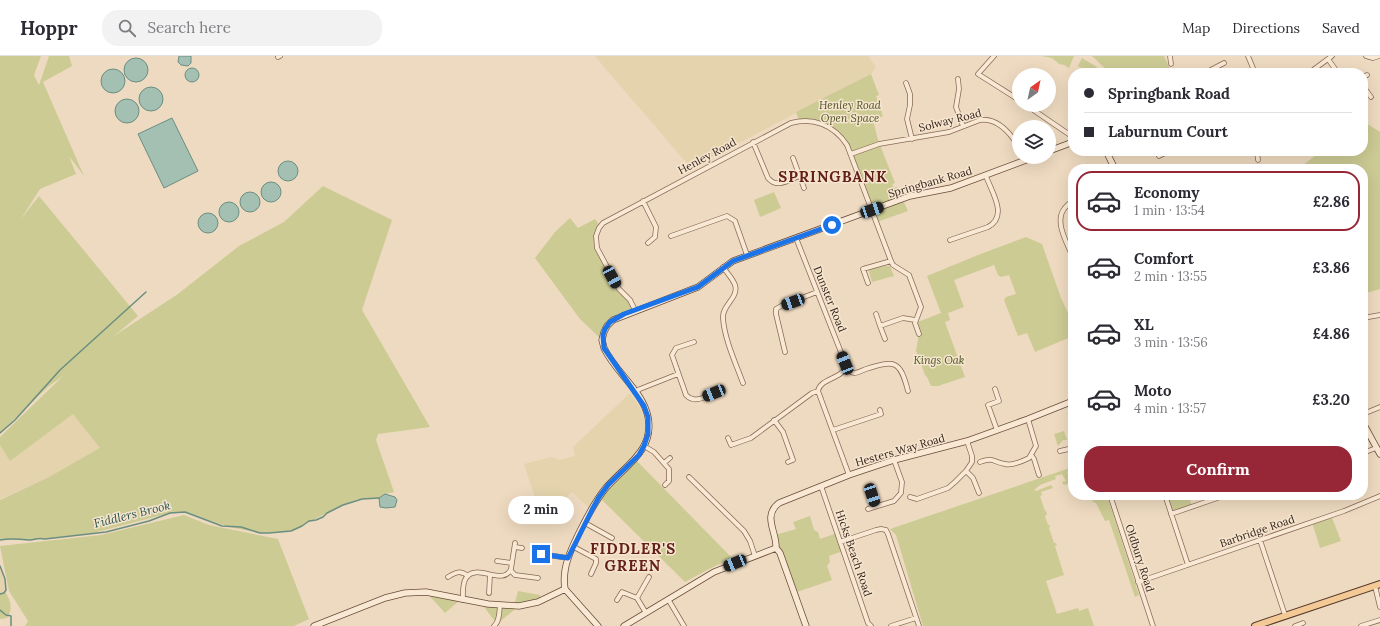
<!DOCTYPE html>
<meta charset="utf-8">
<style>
:root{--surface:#fff;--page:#f2f2f3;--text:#2b2b33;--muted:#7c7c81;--line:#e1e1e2;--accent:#972737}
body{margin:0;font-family:Lora,serif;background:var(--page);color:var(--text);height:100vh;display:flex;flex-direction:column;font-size:15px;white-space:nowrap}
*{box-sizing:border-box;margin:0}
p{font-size:13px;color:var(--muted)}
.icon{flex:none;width:22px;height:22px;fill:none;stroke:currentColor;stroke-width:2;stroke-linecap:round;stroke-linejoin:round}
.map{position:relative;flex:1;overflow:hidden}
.sheet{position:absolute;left:1068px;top:108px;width:300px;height:336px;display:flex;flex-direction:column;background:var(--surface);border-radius:16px;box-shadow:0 4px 16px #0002}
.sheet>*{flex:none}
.guide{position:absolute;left:1068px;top:12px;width:300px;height:88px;border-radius:16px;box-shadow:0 4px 16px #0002;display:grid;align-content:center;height:88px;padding:0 16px;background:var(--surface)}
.needle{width:26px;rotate:33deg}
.fabs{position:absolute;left:1012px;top:12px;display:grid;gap:8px}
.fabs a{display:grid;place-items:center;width:44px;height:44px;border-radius:50%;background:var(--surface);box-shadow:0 4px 16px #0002;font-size:20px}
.end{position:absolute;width:18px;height:18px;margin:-9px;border:5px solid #1a73e8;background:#fff;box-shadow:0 0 0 2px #fff}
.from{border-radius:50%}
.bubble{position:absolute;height:28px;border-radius:14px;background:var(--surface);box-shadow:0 4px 16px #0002;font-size:13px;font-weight:700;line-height:28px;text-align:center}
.car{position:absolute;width:12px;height:24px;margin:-12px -6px;border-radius:5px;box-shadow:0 0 3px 1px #0007;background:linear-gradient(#222 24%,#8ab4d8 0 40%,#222 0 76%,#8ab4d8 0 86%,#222 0)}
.guide b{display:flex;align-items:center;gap:14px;height:38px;font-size:15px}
.guide b+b{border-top:1px solid var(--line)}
.guide i{width:10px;height:10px;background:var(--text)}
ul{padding:7px 0 0;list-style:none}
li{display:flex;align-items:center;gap:12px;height:60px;margin:0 8px 6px;padding:0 8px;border:2px solid transparent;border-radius:16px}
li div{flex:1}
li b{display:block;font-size:15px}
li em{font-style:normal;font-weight:700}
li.selected{border-color:var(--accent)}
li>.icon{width:36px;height:36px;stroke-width:1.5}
.primary-button{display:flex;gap:8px;margin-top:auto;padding:8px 16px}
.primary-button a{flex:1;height:46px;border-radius:16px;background:var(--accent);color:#fff;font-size:16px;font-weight:700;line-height:46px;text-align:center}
header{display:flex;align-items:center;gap:24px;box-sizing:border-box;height:56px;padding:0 20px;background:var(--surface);border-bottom:1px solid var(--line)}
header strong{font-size:19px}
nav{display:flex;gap:22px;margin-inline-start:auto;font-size:14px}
.search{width:280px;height:36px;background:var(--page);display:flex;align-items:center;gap:10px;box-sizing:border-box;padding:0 14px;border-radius:16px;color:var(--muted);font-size:15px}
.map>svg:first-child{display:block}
.farmland{fill:#e4d3ad}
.green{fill:#cccb94}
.water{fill:#a3c0b3;stroke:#6a8e80}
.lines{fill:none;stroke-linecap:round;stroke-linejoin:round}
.stream{stroke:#6a8e80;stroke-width:1.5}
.street-casing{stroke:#876a58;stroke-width:5.5}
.secondary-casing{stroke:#694c3b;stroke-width:7}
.primary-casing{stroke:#553a2c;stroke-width:8}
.street{stroke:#f9e8d3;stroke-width:4}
.secondary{stroke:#f9e8d3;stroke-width:5.5}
.primary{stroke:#f3c996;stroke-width:6}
.route{stroke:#1a73e8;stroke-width:5}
.labels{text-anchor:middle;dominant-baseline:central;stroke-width:3;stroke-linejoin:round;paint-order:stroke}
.park-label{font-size:11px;font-style:italic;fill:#4e5323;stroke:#f6e5cf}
.street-label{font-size:11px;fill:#36251c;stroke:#f6e5cf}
.water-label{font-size:12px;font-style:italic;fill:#2b574e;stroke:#f6e5cf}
.district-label{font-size:15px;font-weight:bold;letter-spacing:1px;fill:#64201b;stroke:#f6e5cf}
</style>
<header>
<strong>Hoppr</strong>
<div class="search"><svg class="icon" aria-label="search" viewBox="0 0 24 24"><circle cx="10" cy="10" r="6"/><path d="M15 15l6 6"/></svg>Search here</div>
<nav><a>Map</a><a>Directions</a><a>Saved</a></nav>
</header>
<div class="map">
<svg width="1380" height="570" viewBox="0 0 1380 570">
<rect width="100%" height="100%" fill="#eedac0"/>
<path class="farmland" d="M595,0H868L876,11L871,18L691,112L604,11Z
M630,337L640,351L645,366V377L640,389L633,401L603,430L589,452L572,436L555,452L538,451L524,408L551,401L559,404L575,400L573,391Z
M73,358L101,393L49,421L0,443V389L10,404Z
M0,510L5,523L6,534L4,537L0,538Z"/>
<path class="green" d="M0,0H41L34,19L39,29L49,0H69L72,10L43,26L84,120L69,100L76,118L40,133L21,163L39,140L138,260L114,280L178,238L239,190L284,166L323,130L392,164L362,254L430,371L378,378L376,384L394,436L385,438L379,442L358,443L343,449L291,475L260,477L229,471L185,456L170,457L93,477L45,483H0V444L49,421L100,392L73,358L10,405L0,389V381L63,320L49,330L0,377Z
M1042,0H1074L1069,12L1064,9L1059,8L1052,2Z
M1092,0H1164L1171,15L1170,17H1110Z
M1082,2L1097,11L1094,17H1089L1078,10Z
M871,18L879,39L876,40L883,60L873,64L878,84L895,127L892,128L894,132L897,131L908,155L877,166L847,89L829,71L799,65L796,56Z
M1363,65L1380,76V233L1363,238V113H1298L1321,95H1363Z
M774,136L781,152L760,161L754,144Z
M570,162L578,172L595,163L600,170L596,186L619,233L626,239L635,254L613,264L602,284L580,263L535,202L555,176Z
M1026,181L1042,188L1061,242L1073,267V280L1035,296L1027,277L1018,280L1004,244L1006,241L1016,238L1009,219L1001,221L998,219L994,209L954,224L964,251L948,257L950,264L945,266L965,321L938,330H931L927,321L925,319L916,295L919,278L915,267L941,257L927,220L978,199Z
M885,210H890L894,220L872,226L869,216L870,213Z
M1064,375L1067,384H1063L1058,390L1054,378Z
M635,403L732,502L709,513L685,526L599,441Z
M1073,411V414L1067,416L1071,427L1065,429L1063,428L1062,426L1066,425L1062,418L1055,420L1056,423L1040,429L1034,434L1036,435L1051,429L1053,432L1041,436L1042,439L1040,440L1045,455H1046L1047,458L1045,460L1048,469L1049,468L1050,471L1049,472L1054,487H1056L1057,489L1055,490L1064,519L1046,525L1057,558L1078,552L1079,555L1088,552L1094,570H923L896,479L890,473Z
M1100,439H1107L1139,539L1135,541L1109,464L1105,465L1096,447L1093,446L1092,443L1100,441Z
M1165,439H1188L1192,450L1171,458Z
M184,459L209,469L278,483L309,563L294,570H25L28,565L9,535L0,490L101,479Z
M1331,459L1341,485L1320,492L1312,466Z
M810,460L814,474L818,476L820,483L837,477L843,495L829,500L830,506L827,510L832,524L794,537L775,479L796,473L793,466Z
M1269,472L1271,475L1248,483L1247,479Z
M518,535L540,539V545L519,550L497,568L481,547L514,550Z
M5,536C11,544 13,554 7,562L0,563V538Z
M426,536L460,544L445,557Z"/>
<path class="water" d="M179,0H191V7L188,10L181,9L178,6Z
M124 14a12 12 0 1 1 24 0a12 12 0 1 1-24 0Z
M185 19a7 7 0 1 1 14 0a7 7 0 1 1-14 0Z
M101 25a12 12 0 1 1 24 0a12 12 0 1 1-24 0Z
M139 43a12 12 0 1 1 24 0a12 12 0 1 1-24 0Z
M115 55a12 12 0 1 1 24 0a12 12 0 1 1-24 0Z
M172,62L198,115L164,132L138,78Z
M278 115a10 10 0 1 1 20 0a10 10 0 1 1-20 0Z
M261 136a10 10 0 1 1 20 0a10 10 0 1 1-20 0Z
M240 146a10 10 0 1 1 20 0a10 10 0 1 1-20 0Z
M219 156a10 10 0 1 1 20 0a10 10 0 1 1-20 0Z
M198 167a10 10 0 1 1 20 0a10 10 0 1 1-20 0Z
M385,438L395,441L397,444L395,451L386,452L380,451L379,442Z"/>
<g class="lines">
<path class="stream" d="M0,377L15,364L60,314L146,236
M0,484C10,482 20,483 29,484C37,484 36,481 45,483L106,476L149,465L170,457L185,456L222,470L241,471L260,477H269L291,475L302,470L309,465L316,464L323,461L327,457L343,449L362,443L379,442
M0,510L5,523L6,534L4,537L0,538
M0,554L6,559L11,560V570"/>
<defs>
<path id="street" d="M994,0L978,18L1019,44
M1170,0L1171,8
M1248,0L1255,17
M1366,0L1373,2L1379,0
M278,1L280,0
M1328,3L1338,17
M1205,17L1224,7
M1309,17L1332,0
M1363,21L1367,19
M958,23L959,33L956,51L963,70
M906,27L910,38V49L907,63L912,83
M1363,30L1371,41
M1026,49L1073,81
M753,86L768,122C777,133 789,124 799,120
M1257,95L1258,104
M851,98L879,88L949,76L980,64C998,61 1011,78 1019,91
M1159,100L1169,95
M793,102L804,132
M1073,144C1070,147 1066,150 1064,153C1054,167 1068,188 1073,202
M643,145L656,171L655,181L648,187
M671,180L727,160L735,165L747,199
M796,182L846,309C844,323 820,322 818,335
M950,184L988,171C1009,160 991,135 986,120
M723,211C727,217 733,223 735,229C739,242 722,249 723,262C724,282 736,308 743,327
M868,227L863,213L891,205
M635,254L630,244L619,233L597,192L596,180L599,172L603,167L791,67C813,61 834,69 847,89L891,205L893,209L909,219L921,251L915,267L919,278
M876,258L880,270
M1363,262L1380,259
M885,283L880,270L903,262L915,264
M694,286L676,292L672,299L686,339C695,348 704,341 714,337
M785,296L776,258V253L781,250L817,236
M845,313C848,314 852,317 854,317C858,317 863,314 866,313C895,304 900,304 908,335
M995,333L999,345L988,349L997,374
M818,335L849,419
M635,336L640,333L678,318
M1363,358L1380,351
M774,364L783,376L793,404L788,406
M833,374L881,358L880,354
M728,382L731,389L751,382L812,337L818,335
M644,390L654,396L669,413V425L665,429
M1060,395L1073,392
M1363,397L1376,392
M1032,400L1034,403L1039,419
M980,406C995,401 992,406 1005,408C1012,410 1023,405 1029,402L1036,390L1028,363
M664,407L670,402
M966,415L973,422L979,437
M689,421L744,475L750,485L755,500
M821,430L868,567L871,570
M873,439L876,450
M1110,439L1153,570
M1165,439L1188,509
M910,441L917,443L948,432L955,426L966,415L972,406V400L967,385
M868,453L894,445L901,437L902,426L894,404
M1171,458L1226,439
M585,467L612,482
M1260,484L1285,559
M840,486L876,474L881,473L886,474L888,478L919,570
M515,491L522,492
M574,491L596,503V507L591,518
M541,498L568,502
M497,505L512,507
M511,515L515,519L538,522
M448,521C456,516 460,514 468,520
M1138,526L1344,455L1380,440
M1375,530L1380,551
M489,537L490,519
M668,543L684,570
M463,544C463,537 462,528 466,522C476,506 503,531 511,513L515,487
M617,544L622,536L637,542
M646,557L637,542L649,521
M494,570C500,565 499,556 500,550
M891,570L916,562
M1295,570L1303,567
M1361,570L1380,564"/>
<path id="secondary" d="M1049,95L1073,86
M1106,95L1115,113
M1363,367L1380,398
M776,492C777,476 762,460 779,447L849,419L894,404L967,385L1028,363L1073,345
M776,492L780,497L806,570
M565,533C564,527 564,521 565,515C567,496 593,448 605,433C623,411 655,395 648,361C643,335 615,316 604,292L602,284L604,276L607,270L613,264L698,231L733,205L910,140L951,132L1034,101
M565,533L598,570
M314,570L385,542L405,537L426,536L488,548L519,550L538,546L565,533
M624,570L714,516L776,492"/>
<path id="primary" d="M1255,570L1380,528"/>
</defs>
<use href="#street" class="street-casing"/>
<use href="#secondary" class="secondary-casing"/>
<use href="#primary" class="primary-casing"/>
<use href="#street" class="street"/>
<use href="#secondary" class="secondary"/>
<use href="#primary" class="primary"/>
</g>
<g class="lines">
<path class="route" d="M541,498L568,502L592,454L599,441L608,429L639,399L644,390L648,378V361L644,350L604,292L603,279L605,273L610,266L624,258L698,231L733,205L832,169"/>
</g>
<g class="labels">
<g class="park-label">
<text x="850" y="49">Henley Road<tspan x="850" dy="13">Open Space</tspan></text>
<text x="939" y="304">Kings Oak</text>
</g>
<g class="street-label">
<text transform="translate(950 64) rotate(-14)">Solway Road</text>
<text transform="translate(707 100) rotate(-28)">Henley Road</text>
<text transform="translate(930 126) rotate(-16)">Springbank Road</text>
<text transform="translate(830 243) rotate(68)">Dunster Road</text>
<text transform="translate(900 394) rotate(-16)">Hesters Way Road</text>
<text transform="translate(1257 475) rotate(-19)">Barbridge Road</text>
<text transform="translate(854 497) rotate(71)">Hicks Beach Road</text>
<text transform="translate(1140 502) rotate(72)">Oldbury Road</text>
</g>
<g class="water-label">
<text transform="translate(132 458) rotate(-14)">Fiddlers Brook</text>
</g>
<g class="district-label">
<text x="833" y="120">SPRINGBANK</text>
<text x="633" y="492">FIDDLER'S<tspan x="633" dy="17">GREEN</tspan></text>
</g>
</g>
</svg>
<div class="fabs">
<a><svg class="needle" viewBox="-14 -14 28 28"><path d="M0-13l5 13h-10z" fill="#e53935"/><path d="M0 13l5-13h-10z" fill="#7c7c81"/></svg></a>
<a><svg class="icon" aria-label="layers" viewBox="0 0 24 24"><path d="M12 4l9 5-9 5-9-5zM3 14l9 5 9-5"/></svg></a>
</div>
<i class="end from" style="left:832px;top:169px"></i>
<i class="end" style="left:541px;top:498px"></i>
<div class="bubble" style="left:508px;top:440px;width:66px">2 min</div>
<i class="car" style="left:872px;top:154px;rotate:71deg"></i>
<i class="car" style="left:612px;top:221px;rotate:151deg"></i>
<i class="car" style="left:793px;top:246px;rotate:250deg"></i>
<i class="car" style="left:845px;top:307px;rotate:338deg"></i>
<i class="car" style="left:714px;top:337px;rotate:248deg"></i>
<i class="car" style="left:872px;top:439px;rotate:162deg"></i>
<i class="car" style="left:735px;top:507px;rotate:248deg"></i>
<div class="guide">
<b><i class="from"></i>Springbank Road</b>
<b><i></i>Laburnum Court</b>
</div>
<section class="sheet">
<ul>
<li class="selected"><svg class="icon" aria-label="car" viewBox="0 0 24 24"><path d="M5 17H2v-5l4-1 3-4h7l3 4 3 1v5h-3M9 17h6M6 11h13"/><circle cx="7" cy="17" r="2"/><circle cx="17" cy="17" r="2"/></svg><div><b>Economy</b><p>1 min · 13:54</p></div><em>£2.86</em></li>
<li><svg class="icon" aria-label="car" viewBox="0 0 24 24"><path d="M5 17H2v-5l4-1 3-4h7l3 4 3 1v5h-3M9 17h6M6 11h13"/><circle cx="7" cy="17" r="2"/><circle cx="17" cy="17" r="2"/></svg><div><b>Comfort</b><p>2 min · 13:55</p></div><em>£3.86</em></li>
<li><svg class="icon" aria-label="car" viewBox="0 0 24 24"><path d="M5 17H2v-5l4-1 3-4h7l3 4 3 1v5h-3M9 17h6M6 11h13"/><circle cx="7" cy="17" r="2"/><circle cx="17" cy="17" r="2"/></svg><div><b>XL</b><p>3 min · 13:56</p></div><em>£4.86</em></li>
<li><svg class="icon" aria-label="car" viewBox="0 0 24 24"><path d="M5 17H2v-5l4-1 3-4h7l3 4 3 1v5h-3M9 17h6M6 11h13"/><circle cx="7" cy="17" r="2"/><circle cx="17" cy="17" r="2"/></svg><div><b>Moto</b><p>4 min · 13:57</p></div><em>£3.20</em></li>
</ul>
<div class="primary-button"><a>Confirm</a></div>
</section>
</div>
